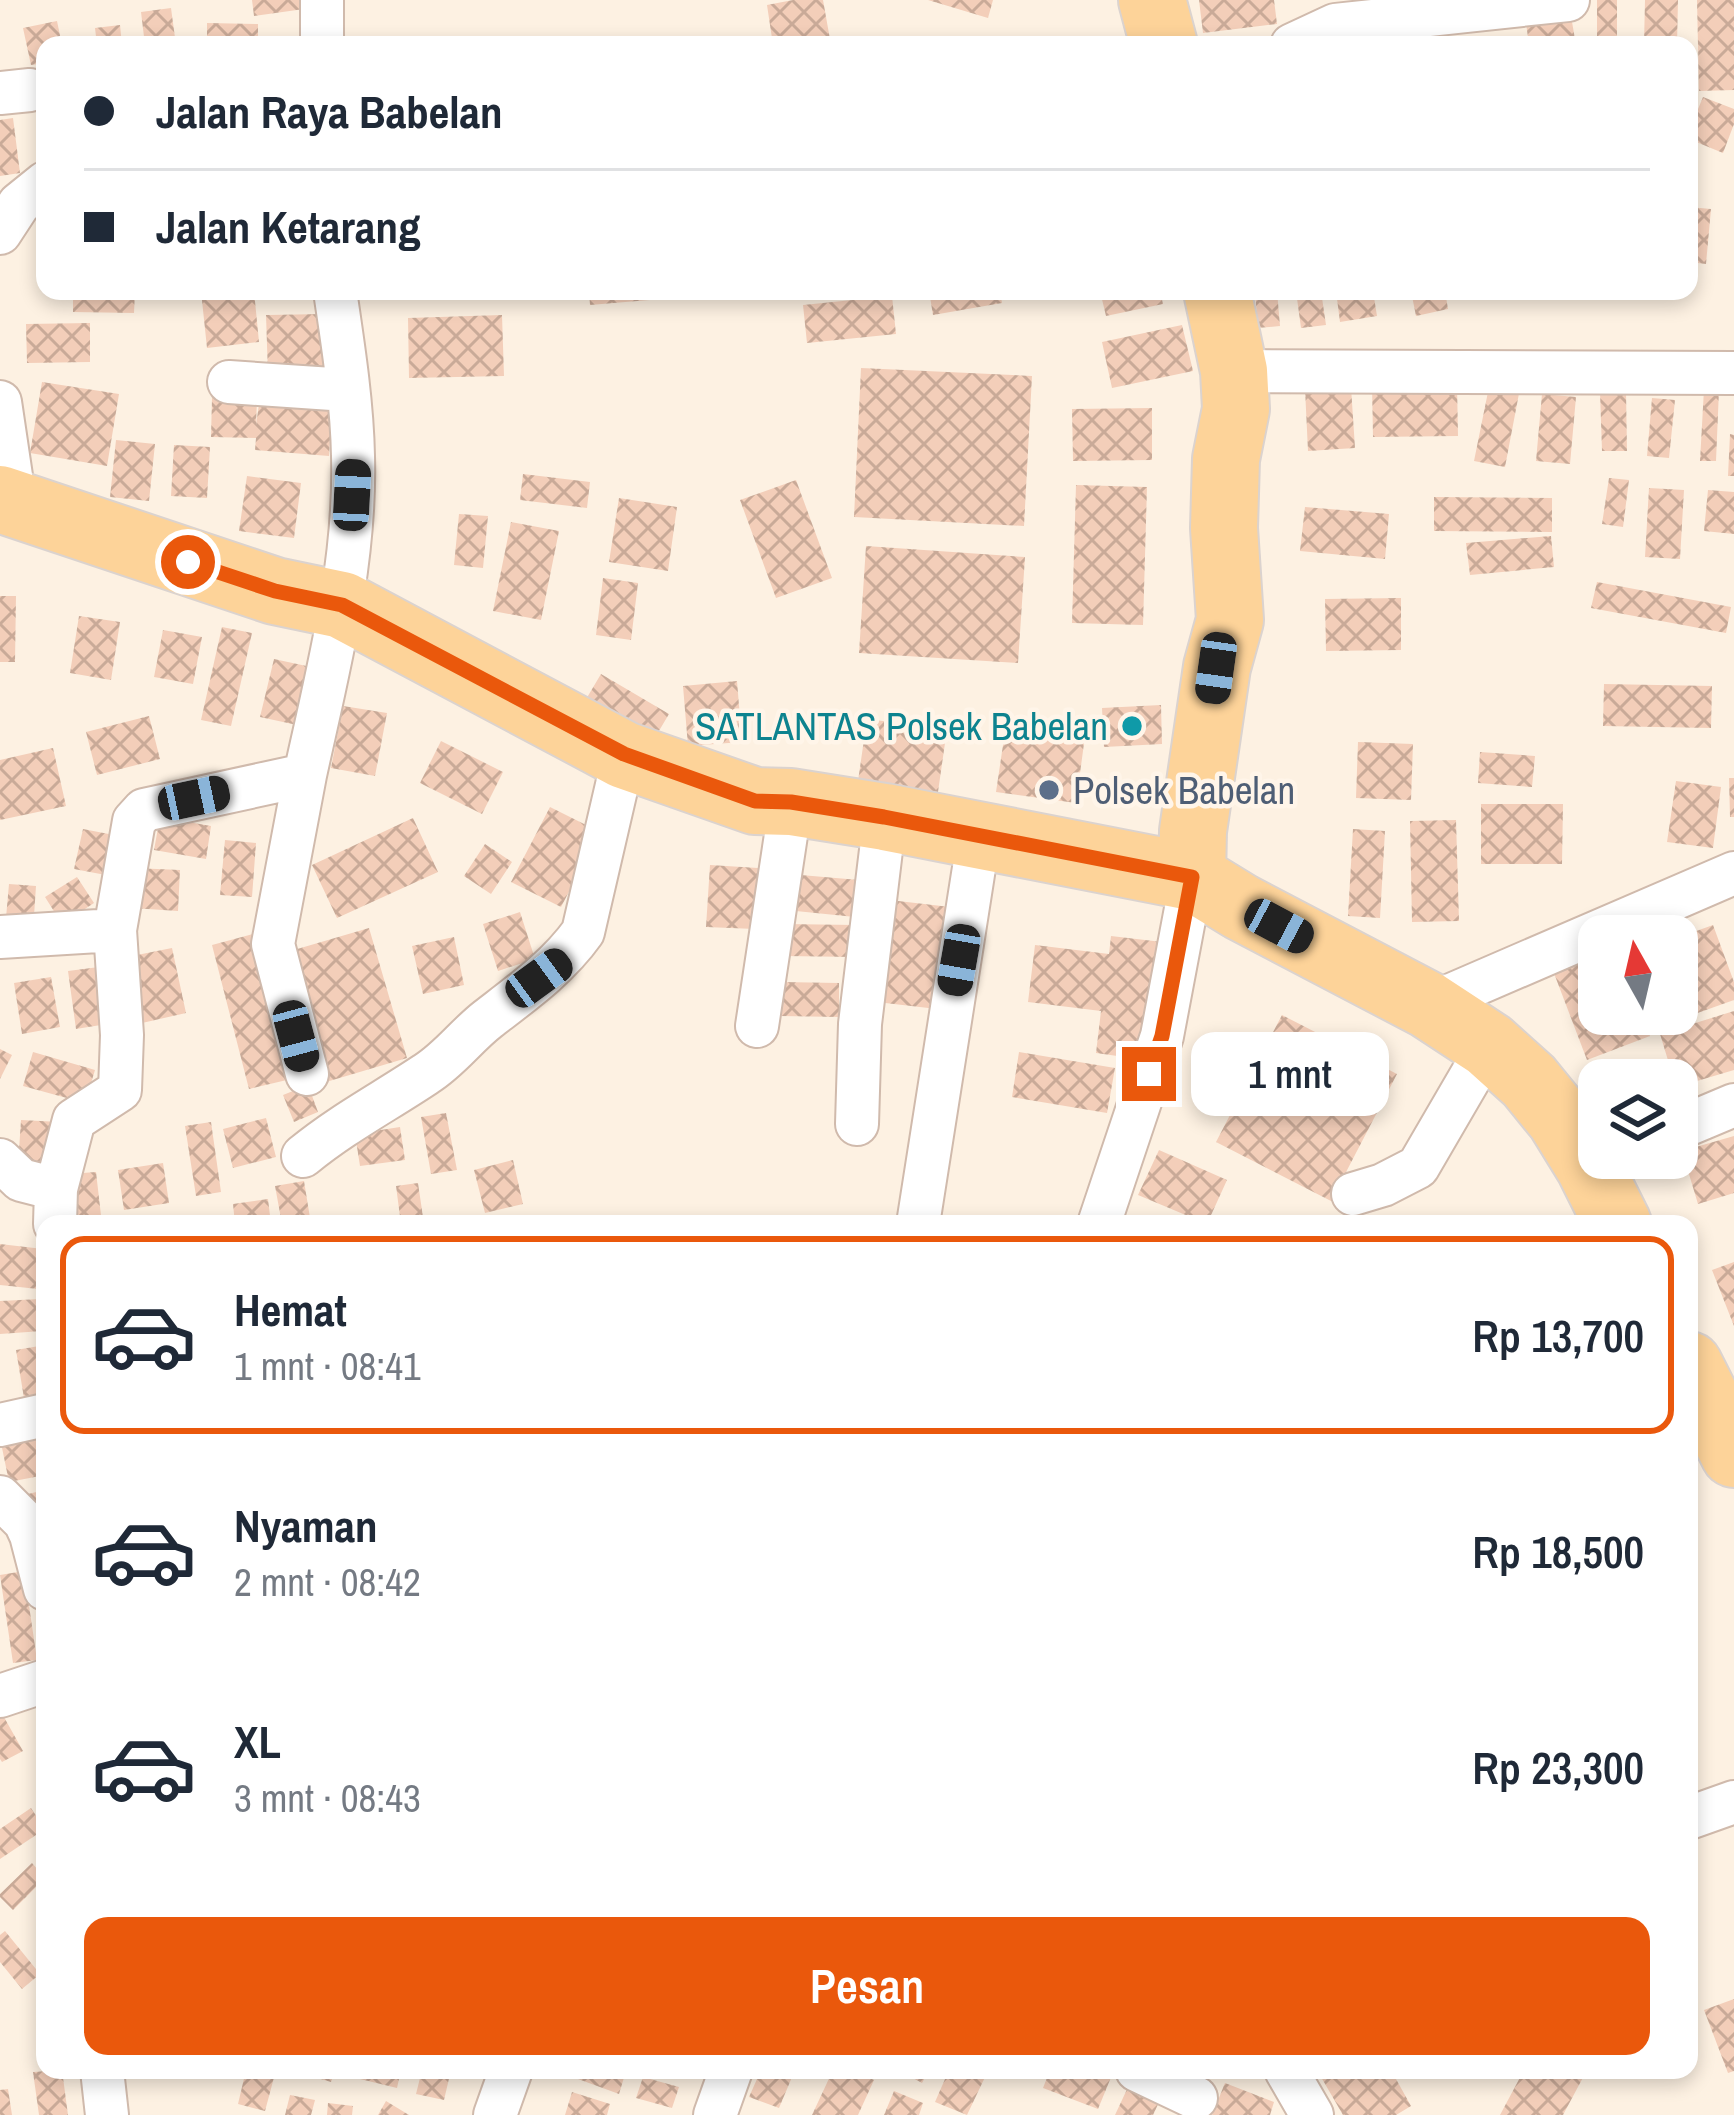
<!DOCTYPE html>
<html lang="id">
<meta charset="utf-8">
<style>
:root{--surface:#fff;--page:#f2f2f3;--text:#1f2937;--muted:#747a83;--line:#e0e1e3;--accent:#ea580c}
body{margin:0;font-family:"Archivo Narrow",sans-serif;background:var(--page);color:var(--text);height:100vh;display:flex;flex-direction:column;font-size:45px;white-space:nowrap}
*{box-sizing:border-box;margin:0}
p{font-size:39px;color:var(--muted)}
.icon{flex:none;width:66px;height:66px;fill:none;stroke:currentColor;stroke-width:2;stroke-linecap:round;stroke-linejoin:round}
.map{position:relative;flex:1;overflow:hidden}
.details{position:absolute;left:36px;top:1215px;width:1662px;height:864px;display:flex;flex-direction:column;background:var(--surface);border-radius:24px;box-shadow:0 6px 18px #0003}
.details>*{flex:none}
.guide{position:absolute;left:36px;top:36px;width:1662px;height:264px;border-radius:24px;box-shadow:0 6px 18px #0003;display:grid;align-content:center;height:264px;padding:0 48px;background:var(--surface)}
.needle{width:78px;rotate:352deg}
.fabs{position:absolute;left:1578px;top:915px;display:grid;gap:24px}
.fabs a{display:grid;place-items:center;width:120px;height:120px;border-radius:24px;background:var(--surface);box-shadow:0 6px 18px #0003;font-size:60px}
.end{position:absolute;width:54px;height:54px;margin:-27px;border:15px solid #ea580c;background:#fff;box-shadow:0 0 0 6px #fff}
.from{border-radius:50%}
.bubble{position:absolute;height:84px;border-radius:24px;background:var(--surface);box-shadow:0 6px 18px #0003;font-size:39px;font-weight:600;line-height:84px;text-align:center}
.car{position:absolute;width:36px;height:72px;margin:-36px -18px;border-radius:15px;box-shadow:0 0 9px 3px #0007;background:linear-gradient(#222 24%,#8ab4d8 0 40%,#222 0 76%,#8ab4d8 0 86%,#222 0)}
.guide b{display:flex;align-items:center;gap:42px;height:114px;font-size:45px}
.guide b+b{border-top:3px solid var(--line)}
.guide i{width:30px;height:30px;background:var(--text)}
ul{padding:21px 0 0;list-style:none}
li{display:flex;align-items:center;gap:36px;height:198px;margin:0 24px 18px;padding:0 24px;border:6px solid transparent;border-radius:24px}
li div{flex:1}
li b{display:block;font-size:45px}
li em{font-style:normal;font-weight:600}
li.on{border-color:var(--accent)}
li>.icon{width:108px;height:108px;stroke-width:1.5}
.action{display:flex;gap:24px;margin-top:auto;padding:24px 48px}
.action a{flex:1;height:138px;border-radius:24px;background:var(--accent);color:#fff;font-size:48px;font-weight:600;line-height:138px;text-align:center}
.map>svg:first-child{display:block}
.building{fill:url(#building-cross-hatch)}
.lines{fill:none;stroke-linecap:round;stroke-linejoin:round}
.street-casing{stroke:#d0baac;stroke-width:46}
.primary-casing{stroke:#dbd3cf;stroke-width:70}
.street{stroke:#fff;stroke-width:42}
.primary{stroke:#fdd399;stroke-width:66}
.route{stroke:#ea580c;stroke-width:15}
.culture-dot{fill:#0f9aa8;stroke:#fff5e9;stroke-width:4.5}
.service-dot{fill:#5c6f8a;stroke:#fff5e9;stroke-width:4.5}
.labels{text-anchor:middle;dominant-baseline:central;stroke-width:9;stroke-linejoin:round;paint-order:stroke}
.culture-label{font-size:39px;fill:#0d838f;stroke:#fff5e9;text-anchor:end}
.service-label{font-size:39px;fill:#4e5e75;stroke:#fff5e9;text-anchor:start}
</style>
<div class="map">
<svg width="1734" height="2115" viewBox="0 0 1734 2115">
<defs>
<pattern id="building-cross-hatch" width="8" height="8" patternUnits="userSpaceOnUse" patternTransform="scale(3)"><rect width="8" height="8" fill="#f3ceb9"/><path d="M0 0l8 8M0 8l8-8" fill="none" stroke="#c9aa98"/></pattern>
</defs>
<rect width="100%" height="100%" fill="#fdf1e2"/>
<path class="building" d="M252,0H303L304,9L254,16Z
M793,0H823L831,45H773L767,5Z
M928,0H993L988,18Z
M1199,0H1274L1277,24L1203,33Z
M1597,0H1617V45H1597Z
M1645,0H1678L1677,45L1644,44Z
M1697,0H1734V90L1699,91Z
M171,8L176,45H145L141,12Z
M1571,16L1576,45H1529L1526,23Z
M57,21L62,45H45V63L31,65L23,28Z
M207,23L258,24V45H207Z
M120,25L122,45H97L95,28Z
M1413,31L1415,45H1375L1374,34Z
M1703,97L1734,109V124L1723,153L1689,139V131Z
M13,118L20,173L0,176V120Z
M1689,207L1711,209L1706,264L1689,262Z
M73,291H135L134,313L73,312Z
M201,291H254L259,342L207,348Z
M589,291H672L673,298L590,305Z
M929,291H1000L1002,303L933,315Z
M1100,291H1160L1163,304L1106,316Z
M1277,291L1280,326L1258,328L1255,293Z
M1296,291H1321L1326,325L1301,328Z
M1336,291H1373L1377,316L1340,322Z
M1411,291H1445L1448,309L1416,316Z
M892,296L896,334L807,343L803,305Z
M324,314L325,373L268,375L266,315Z
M502,315L504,376L409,378L408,318Z
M90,323V362L27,363L26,324Z
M1182,325L1193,371L1112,388L1102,342Z
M861,368L1032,376L1024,526L854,517Z
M1491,377L1521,383L1505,467L1474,461Z
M42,382L119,394L107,466L30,453Z
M1457,384L1458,436L1373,437L1372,385Z
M1351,387L1355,448L1308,451L1305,389Z
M1704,389L1719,390L1716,461H1700Z
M1626,391L1627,451H1602L1600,392Z
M1542,394L1576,397L1570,464L1536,461Z
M212,398L257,399L256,425L259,404L332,410L329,456L255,450L256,438L211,437Z
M1652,398L1675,400L1669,458L1647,456Z
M1152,408V460L1073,461L1072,409Z
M1730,434L1734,435V476H1728Z
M116,440L155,444L149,501L110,497Z
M174,445L210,447L207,498L171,496Z
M523,474L590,482L587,508L520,500Z
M247,476L301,483L294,538L239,531Z
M1609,478L1629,480L1623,527L1602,524Z
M796,480L832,578L776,598L740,500Z
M1076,485L1147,487L1143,625L1072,623Z
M1649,488L1684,490L1680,559L1645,557Z
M1708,490L1734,492V534L1704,531Z
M1434,497L1552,498V532L1434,531Z
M619,498L677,507L668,571L609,562Z
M1305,507L1389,514L1385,559L1300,551Z
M459,514L488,516L483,568L454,565Z
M511,522L559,531L541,620L493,611Z
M1551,536L1554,567L1470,575L1466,543Z
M866,546L1025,557L1018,663L859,653Z
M603,578L638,583L631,640L596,635Z
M1597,582L1731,607L1726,633L1591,608Z
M0,596H16L15,662H0Z
M1401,598V650L1326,651L1325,599Z
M79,616L120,622L111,680L70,673Z
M222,627L252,633L231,726L201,720Z
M163,630L202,637L193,684L154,677Z
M274,659L311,667L297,725L260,717Z
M601,674L669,714L647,751L579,711Z
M737,681L742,742L688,746L683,686Z
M1604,684L1712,686L1711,728L1603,726Z
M1161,705L1162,744L1104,747L1102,708Z
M343,706L387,713L375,776L331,768Z
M149,716L160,759L97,775L86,732Z
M867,719L947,729L938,792L858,781Z
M1006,725L1085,736L1076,803L996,792Z
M441,741L503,772L482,814L420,783Z
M1358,742L1413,744L1411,800L1356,798Z
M53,748L66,806L0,820V760Z
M1480,752L1535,756L1532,787L1478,783Z
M1729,778H1734V817H1730Z
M1676,781L1721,787L1713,848L1667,842Z
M1481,804H1563L1562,864H1481Z
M550,807L600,832L561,907L511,882Z
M160,817L211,826L206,859L154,850Z
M413,818L438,872L337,918L312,865Z
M1456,820L1459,921L1412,922L1410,821Z
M83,829L119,836L111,876L74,869Z
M1353,829L1385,831L1380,918L1348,916Z
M225,840L256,843L252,897L220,895Z
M485,844L512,862L491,894L464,876Z
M710,865L758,868L755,929L706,927Z
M134,868L180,870L178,911L132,908Z
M789,874L859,880L855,917L786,910Z
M77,877L94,903L62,924L45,897Z
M9,884L36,886L33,931L5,929Z
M881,899L950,907L937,1009L868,1001Z
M520,912L535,959L498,971L483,924Z
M784,924L856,925L855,957L784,956Z
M1713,925L1734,982V1000L1664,1025L1660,1014H1677V938Z
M369,928L407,1058L326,1082L287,952Z
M253,934L291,1079L249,1089L212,945Z
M1111,936L1162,942L1146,1060L1096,1053L1101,1011L1028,1002L1035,945L1109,954Z
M454,937L464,985L423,994L412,946Z
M172,948L186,1013L142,1023L127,957Z
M1599,950V1014H1641L1650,1036L1587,1060L1552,968Z
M99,967L107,1024L76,1029L68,971Z
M51,977L60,1027L22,1034L14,983Z
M781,982L839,983V1017L780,1016Z
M1734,1011V1070L1677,1087V1080H1674L1660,1034Z
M1282,1015L1397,1074L1331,1201L1216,1142Z
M0,1049L12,1055L0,1079Z
M33,1052L95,1070L85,1103L23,1086Z
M1019,1052L1115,1068L1107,1113L1012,1097Z
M1632,1068L1636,1080H1601Z
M308,1085L318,1112L294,1122L283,1095Z
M446,1113L457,1170L431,1174L421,1117Z
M266,1118L276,1157L233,1168L223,1129Z
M21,1120L60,1122L56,1167L18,1165Z
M211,1122L221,1192L196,1196L185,1126Z
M400,1127L405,1160L360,1166L355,1134Z
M1734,1136V1193L1698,1204L1682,1151Z
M1159,1150L1227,1180L1207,1224L1138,1195Z
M513,1160L523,1204L485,1213L474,1170Z
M163,1163L169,1203L124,1210L118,1170Z
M96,1172L102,1224H75L69,1174Z
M304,1181L311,1224H282L275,1186Z
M418,1183L424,1224H401L396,1186Z
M268,1199L271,1224H235L233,1204Z
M0,1244L43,1249L38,1289L0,1285Z
M1734,1262V1326L1712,1270Z
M40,1299L42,1331L0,1334V1301Z
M45,1345V1401L25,1404L16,1350Z
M45,1429V1475L9,1482L0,1438Z
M45,1490V1556L43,1557L28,1494Z
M24,1571L37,1660L13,1663L0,1575Z
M0,1710L23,1751L2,1762L0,1759Z
M31,1808L45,1829L0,1859V1829Z
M32,1863L45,1878L13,1910L0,1897V1894Z
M5,1931L40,1974L22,1989L0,1962V1935Z
M1734,1999V2071L1728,2073L1704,2010Z
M62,2070L68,2115H39L33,2072Z
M246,2070H276L265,2111L238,2104Z
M291,2070H335L331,2082Z
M362,2070H401L397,2088L360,2079Z
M422,2070H451L444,2100L416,2094Z
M581,2070H622L626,2071L619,2094L578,2079Z
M761,2070H795L779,2108L749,2097Z
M833,2070H852L874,2080L858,2115H812Z
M898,2070H929L922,2083Z
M949,2070H976L986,2075L967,2115L935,2102Z
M1050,2070H1114L1098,2109L1043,2088Z
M1317,2070H1391L1411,2106L1396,2115H1343Z
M1524,2070H1587L1563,2115H1500Z
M643,2077L679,2087L672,2108L636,2098Z
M1225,2083L1274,2102L1270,2115H1212Z
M1129,2085L1161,2098L1153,2115H1115Z
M8,2089L12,2115H0V2090Z
M894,2091L923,2103L919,2115H884Z
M572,2092L610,2104L607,2115H565Z
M290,2095L315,2100L311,2115H285Z
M386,2101L409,2115H378Z
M328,2103L353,2106L352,2115H327Z"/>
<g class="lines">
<defs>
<path id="street" d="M322,45V0
M1292,45L1335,25L1568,0
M0,93L30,90
M0,233L19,204L45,183
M1234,371L1734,373
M229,382L347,390
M0,402L15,503
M305,775L273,944L307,1074
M0,937L115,930L134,821L144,810L305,775C328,670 356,564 353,456C352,402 343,345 335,291
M1428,1005L1734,873
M757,1026L791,802
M857,1124L860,1024L885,817
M1677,1129L1734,1105
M303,1156C342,1124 384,1102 426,1074C450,1059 466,1036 488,1019C523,992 558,967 583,932L624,755
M0,1160L21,1180L56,1189
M1353,1194L1383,1185L1418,1167L1489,1045
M55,1224L56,1189L74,1120L120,1090L122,1035L115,930
M918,1224L979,836
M1099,1224L1162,1036L1192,877
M0,1425L45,1415
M0,1497L25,1522L31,1535L45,1589
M0,1696L45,1681
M1689,1818L1734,1802
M102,2070L107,2115
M1137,2070L1196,2098
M1286,2070L1312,2115
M495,2115L511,2070
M715,2115L731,2070"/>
<path id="primary" d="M1152,0L1164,45
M0,499L275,591L342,605L624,755L755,801L791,802L885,817L1192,877L1241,907L1428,1005L1489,1045L1529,1081L1560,1119L1589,1166L1618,1224
M1192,877L1193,831L1217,667L1230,620L1224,528L1226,459L1236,409L1234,371L1217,291
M1689,1365L1734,1454"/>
</defs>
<use href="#street" class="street-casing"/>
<use href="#primary" class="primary-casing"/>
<use href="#street" class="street"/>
<use href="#primary" class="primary"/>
</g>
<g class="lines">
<path class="route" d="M188,562L275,591L342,605L624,754L755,801L791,802L884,817L1192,877L1162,1036L1149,1074"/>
</g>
<circle class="culture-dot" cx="1132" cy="726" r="12"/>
<circle class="service-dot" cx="1049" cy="790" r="12"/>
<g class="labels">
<g class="culture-label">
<text x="1108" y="726">SATLANTAS Polsek Babelan</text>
</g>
<g class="service-label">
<text x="1073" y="790">Polsek Babelan</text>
</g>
</g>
</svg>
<div class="fabs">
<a><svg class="needle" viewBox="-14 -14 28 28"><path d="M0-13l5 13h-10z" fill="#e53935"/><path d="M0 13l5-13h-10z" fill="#747a83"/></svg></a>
<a><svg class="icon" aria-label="layers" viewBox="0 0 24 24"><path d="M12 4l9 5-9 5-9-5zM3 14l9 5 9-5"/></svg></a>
</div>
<i class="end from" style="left:188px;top:562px"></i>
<i class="end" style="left:1149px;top:1074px"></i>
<div class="bubble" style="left:1191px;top:1032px;width:198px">1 mnt</div>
<i class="car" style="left:352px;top:495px;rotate:3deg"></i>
<i class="car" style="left:1216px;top:668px;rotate:188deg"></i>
<i class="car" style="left:194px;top:798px;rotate:78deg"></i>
<i class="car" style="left:1279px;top:926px;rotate:118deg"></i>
<i class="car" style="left:959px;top:960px;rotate:190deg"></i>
<i class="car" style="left:539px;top:978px;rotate:54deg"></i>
<i class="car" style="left:296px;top:1036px;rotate:165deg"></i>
<div class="guide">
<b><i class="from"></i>Jalan Raya Babelan</b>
<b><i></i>Jalan Ketarang</b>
</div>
<section class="details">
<ul>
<li class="on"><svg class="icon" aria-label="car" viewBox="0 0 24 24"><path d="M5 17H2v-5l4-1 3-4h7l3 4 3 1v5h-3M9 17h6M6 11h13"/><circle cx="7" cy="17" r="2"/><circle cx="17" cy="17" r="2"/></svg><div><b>Hemat</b><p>1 mnt · 08:41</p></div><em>Rp 13,700</em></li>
<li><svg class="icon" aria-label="car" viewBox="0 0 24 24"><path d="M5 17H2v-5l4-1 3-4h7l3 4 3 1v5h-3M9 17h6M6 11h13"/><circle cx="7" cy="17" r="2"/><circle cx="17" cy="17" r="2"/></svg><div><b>Nyaman</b><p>2 mnt · 08:42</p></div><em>Rp 18,500</em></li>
<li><svg class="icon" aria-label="car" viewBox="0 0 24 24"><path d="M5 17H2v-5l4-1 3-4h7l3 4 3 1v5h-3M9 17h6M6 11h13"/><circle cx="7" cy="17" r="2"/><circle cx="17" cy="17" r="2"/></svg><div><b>XL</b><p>3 mnt · 08:43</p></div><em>Rp 23,300</em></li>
</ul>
<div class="action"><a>Pesan</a></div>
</section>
</div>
